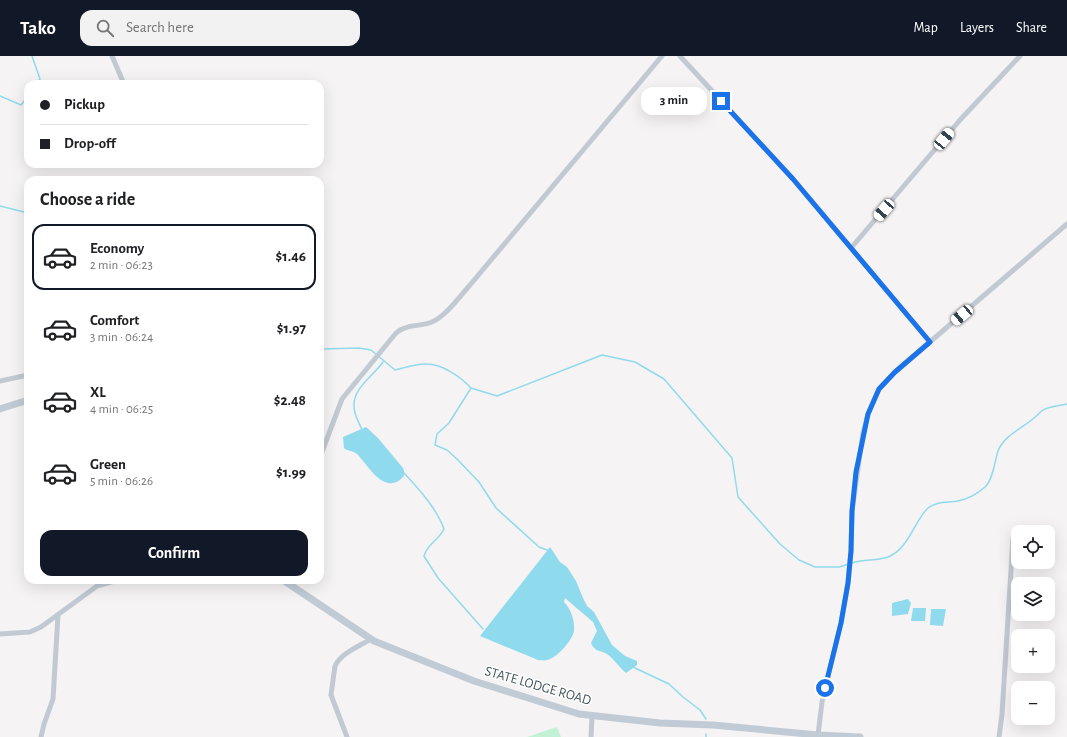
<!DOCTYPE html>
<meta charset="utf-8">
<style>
:root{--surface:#fff;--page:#f2f2f2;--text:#202124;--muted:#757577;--line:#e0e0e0;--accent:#111827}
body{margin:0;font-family:"Alegreya Sans",sans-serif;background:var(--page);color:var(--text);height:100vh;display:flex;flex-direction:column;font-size:15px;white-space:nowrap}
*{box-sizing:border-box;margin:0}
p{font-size:13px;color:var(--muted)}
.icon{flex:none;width:22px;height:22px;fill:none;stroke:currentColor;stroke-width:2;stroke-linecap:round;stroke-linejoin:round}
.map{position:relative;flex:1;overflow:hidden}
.drawer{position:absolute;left:24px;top:120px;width:300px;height:408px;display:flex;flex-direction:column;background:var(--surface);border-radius:12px;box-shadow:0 4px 16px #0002}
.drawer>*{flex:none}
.guide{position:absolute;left:24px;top:24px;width:300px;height:88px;border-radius:12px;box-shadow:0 4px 16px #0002;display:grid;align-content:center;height:88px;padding:0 16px;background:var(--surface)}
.fabs{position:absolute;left:1011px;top:469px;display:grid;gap:8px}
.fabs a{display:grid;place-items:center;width:44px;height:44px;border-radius:8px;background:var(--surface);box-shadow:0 4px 16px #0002;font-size:20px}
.end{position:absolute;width:18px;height:18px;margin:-9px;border:5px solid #1a73e8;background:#fff;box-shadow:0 0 0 2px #fff}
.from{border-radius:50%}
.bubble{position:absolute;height:28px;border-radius:12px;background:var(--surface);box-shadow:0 4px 16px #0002;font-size:13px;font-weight:700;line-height:28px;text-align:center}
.car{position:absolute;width:12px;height:24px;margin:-12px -6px;border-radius:5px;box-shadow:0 0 3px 1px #0007;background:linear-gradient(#fff 24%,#345 0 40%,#fff 0 76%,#345 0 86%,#fff 0)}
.guide b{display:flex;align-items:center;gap:14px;height:38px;font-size:15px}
.guide b+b{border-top:1px solid var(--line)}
.guide i{width:10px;height:10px;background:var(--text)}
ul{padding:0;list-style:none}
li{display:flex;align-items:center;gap:12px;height:66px;margin:0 8px 6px;padding:0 8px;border:2px solid transparent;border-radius:12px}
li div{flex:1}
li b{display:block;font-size:15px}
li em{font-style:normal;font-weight:700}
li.current{border-color:var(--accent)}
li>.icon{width:36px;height:36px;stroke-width:1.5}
h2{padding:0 16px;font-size:18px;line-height:48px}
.primary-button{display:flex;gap:8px;margin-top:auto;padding:8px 16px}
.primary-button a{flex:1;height:46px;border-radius:12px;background:var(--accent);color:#fff;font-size:16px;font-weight:700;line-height:46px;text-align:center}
header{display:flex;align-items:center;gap:24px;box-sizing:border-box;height:56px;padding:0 20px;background:var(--accent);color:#fff}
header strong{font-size:19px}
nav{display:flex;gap:22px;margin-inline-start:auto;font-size:14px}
.search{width:280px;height:36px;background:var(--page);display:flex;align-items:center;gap:10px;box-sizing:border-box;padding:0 14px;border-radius:12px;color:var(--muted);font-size:15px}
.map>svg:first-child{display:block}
.green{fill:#c3f1d5}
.water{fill:#90daee}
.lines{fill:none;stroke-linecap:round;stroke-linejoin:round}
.stream{stroke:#90daee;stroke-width:1.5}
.street{stroke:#c1cad2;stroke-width:5}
.secondary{stroke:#c1cbd6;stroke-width:7}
.route{stroke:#1a73e8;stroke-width:5}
.labels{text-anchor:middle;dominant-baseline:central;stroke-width:3;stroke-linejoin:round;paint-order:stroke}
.street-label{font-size:14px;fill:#4a5661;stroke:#fff}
</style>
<header>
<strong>Tako</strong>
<div class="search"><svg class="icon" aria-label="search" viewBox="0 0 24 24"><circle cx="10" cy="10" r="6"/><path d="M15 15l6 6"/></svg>Search here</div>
<nav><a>Map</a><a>Layers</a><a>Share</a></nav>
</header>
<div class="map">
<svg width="1067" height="681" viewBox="0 0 1067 681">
<rect width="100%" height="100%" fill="#f5f3f3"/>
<path class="green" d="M557,671L561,681H527Z"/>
<path class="water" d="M366,371L378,382L403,412C405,417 405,420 401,423C383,438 368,409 357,398C352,394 347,395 344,392L343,381Z
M550,491L560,506L567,511L576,525L583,542L587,550L594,556L612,589L625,600L637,605V609L626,617C619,611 614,603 607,598C600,594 595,596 591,587L597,575L593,566L565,542L564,546C571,553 575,565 574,575C572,585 557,602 547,604C544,605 541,604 538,604L480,580Z
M908,543L911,547L908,558L892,560V547Z
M913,552H926L925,565H911Z
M931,553H946L943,570L930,569Z"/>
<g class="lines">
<path class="stream" d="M32,0L40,23L36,28
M0,40L21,49L28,40
M0,150L28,157
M320,293L359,292L371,294L395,314C405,312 417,307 427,308C442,308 461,321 471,332L449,367L437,378L435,389L447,394L457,403L479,426L496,452L539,491L547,494
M471,332L497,340L602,299L635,306L664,323L732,402L738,441L780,488L799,504L815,511H839L849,508
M362,374C359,366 354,359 354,350C353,332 374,319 383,306
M404,417C419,433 437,453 444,473C439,484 427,488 424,500L438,522L483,573
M852,507C864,503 876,505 888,501C909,493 914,465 928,452C936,445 949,447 958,445C968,443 977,438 985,431C993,424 995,404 998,395C1004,379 1023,372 1034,362C1037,360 1040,356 1043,354C1051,350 1059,350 1067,348
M633,611L669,628L683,641L700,654L706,663
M706,678V681"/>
<path class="street" d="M112,0L124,28
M680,0L793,123L930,286
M851,192L960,64L1020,0
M0,325L28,319
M320,401L342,343L396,277C406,268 419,271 432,266C445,261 460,240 470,229L662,0
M0,578L30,576L41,571L97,530L118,524
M818,679L822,646L841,567L848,527L851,495L852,455L863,377L868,358L879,333L895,316L1067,168
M41,681L44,668L53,643L58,559
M347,681L331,639L335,610C341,597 360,590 371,583
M591,681L592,660
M999,681L1002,658L1013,482L1016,475L1020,472"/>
<path class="secondary" d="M0,353L28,344
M283,524L374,585L474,625L579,658L660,667L713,669L818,679L860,681"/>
</g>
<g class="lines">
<path class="route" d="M721,45L793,123L930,286L895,316L879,333L868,358L856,416L852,455L851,495L848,527L841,567L825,632"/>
</g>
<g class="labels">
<g class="street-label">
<text transform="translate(538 630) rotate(16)">STATE LODGE ROAD</text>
</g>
</g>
</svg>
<div class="fabs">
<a><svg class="icon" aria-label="locate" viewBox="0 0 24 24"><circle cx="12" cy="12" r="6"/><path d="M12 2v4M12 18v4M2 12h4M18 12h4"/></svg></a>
<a><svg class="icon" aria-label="layers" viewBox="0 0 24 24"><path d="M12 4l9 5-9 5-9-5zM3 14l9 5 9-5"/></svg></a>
<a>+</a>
<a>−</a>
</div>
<i class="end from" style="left:825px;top:632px"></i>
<i class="end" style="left:721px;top:45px"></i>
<div class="bubble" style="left:641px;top:31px;width:66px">3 min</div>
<i class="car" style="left:944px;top:83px;rotate:39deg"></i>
<i class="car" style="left:884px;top:154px;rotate:221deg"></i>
<i class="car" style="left:962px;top:259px;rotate:230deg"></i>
<div class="guide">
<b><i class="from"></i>Pickup</b>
<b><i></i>Drop-off</b>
</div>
<section class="drawer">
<h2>Choose a ride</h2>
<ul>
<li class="current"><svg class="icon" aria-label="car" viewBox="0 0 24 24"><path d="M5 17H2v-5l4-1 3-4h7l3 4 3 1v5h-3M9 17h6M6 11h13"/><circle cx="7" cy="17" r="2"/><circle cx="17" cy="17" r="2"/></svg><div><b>Economy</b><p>2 min · 06:23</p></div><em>$1.46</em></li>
<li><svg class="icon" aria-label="car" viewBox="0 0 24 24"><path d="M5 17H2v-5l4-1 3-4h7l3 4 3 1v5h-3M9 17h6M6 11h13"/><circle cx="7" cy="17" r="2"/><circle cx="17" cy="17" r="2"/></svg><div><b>Comfort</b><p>3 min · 06:24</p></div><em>$1.97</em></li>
<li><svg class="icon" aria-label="car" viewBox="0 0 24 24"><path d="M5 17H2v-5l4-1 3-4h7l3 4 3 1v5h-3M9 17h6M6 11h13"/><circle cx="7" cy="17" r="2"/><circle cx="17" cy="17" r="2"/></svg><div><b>XL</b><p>4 min · 06:25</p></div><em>$2.48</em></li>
<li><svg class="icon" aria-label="car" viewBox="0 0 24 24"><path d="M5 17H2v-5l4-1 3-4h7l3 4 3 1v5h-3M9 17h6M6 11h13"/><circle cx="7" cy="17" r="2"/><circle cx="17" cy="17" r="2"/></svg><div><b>Green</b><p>5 min · 06:26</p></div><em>$1.99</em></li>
</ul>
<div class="primary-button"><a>Confirm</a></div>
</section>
</div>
